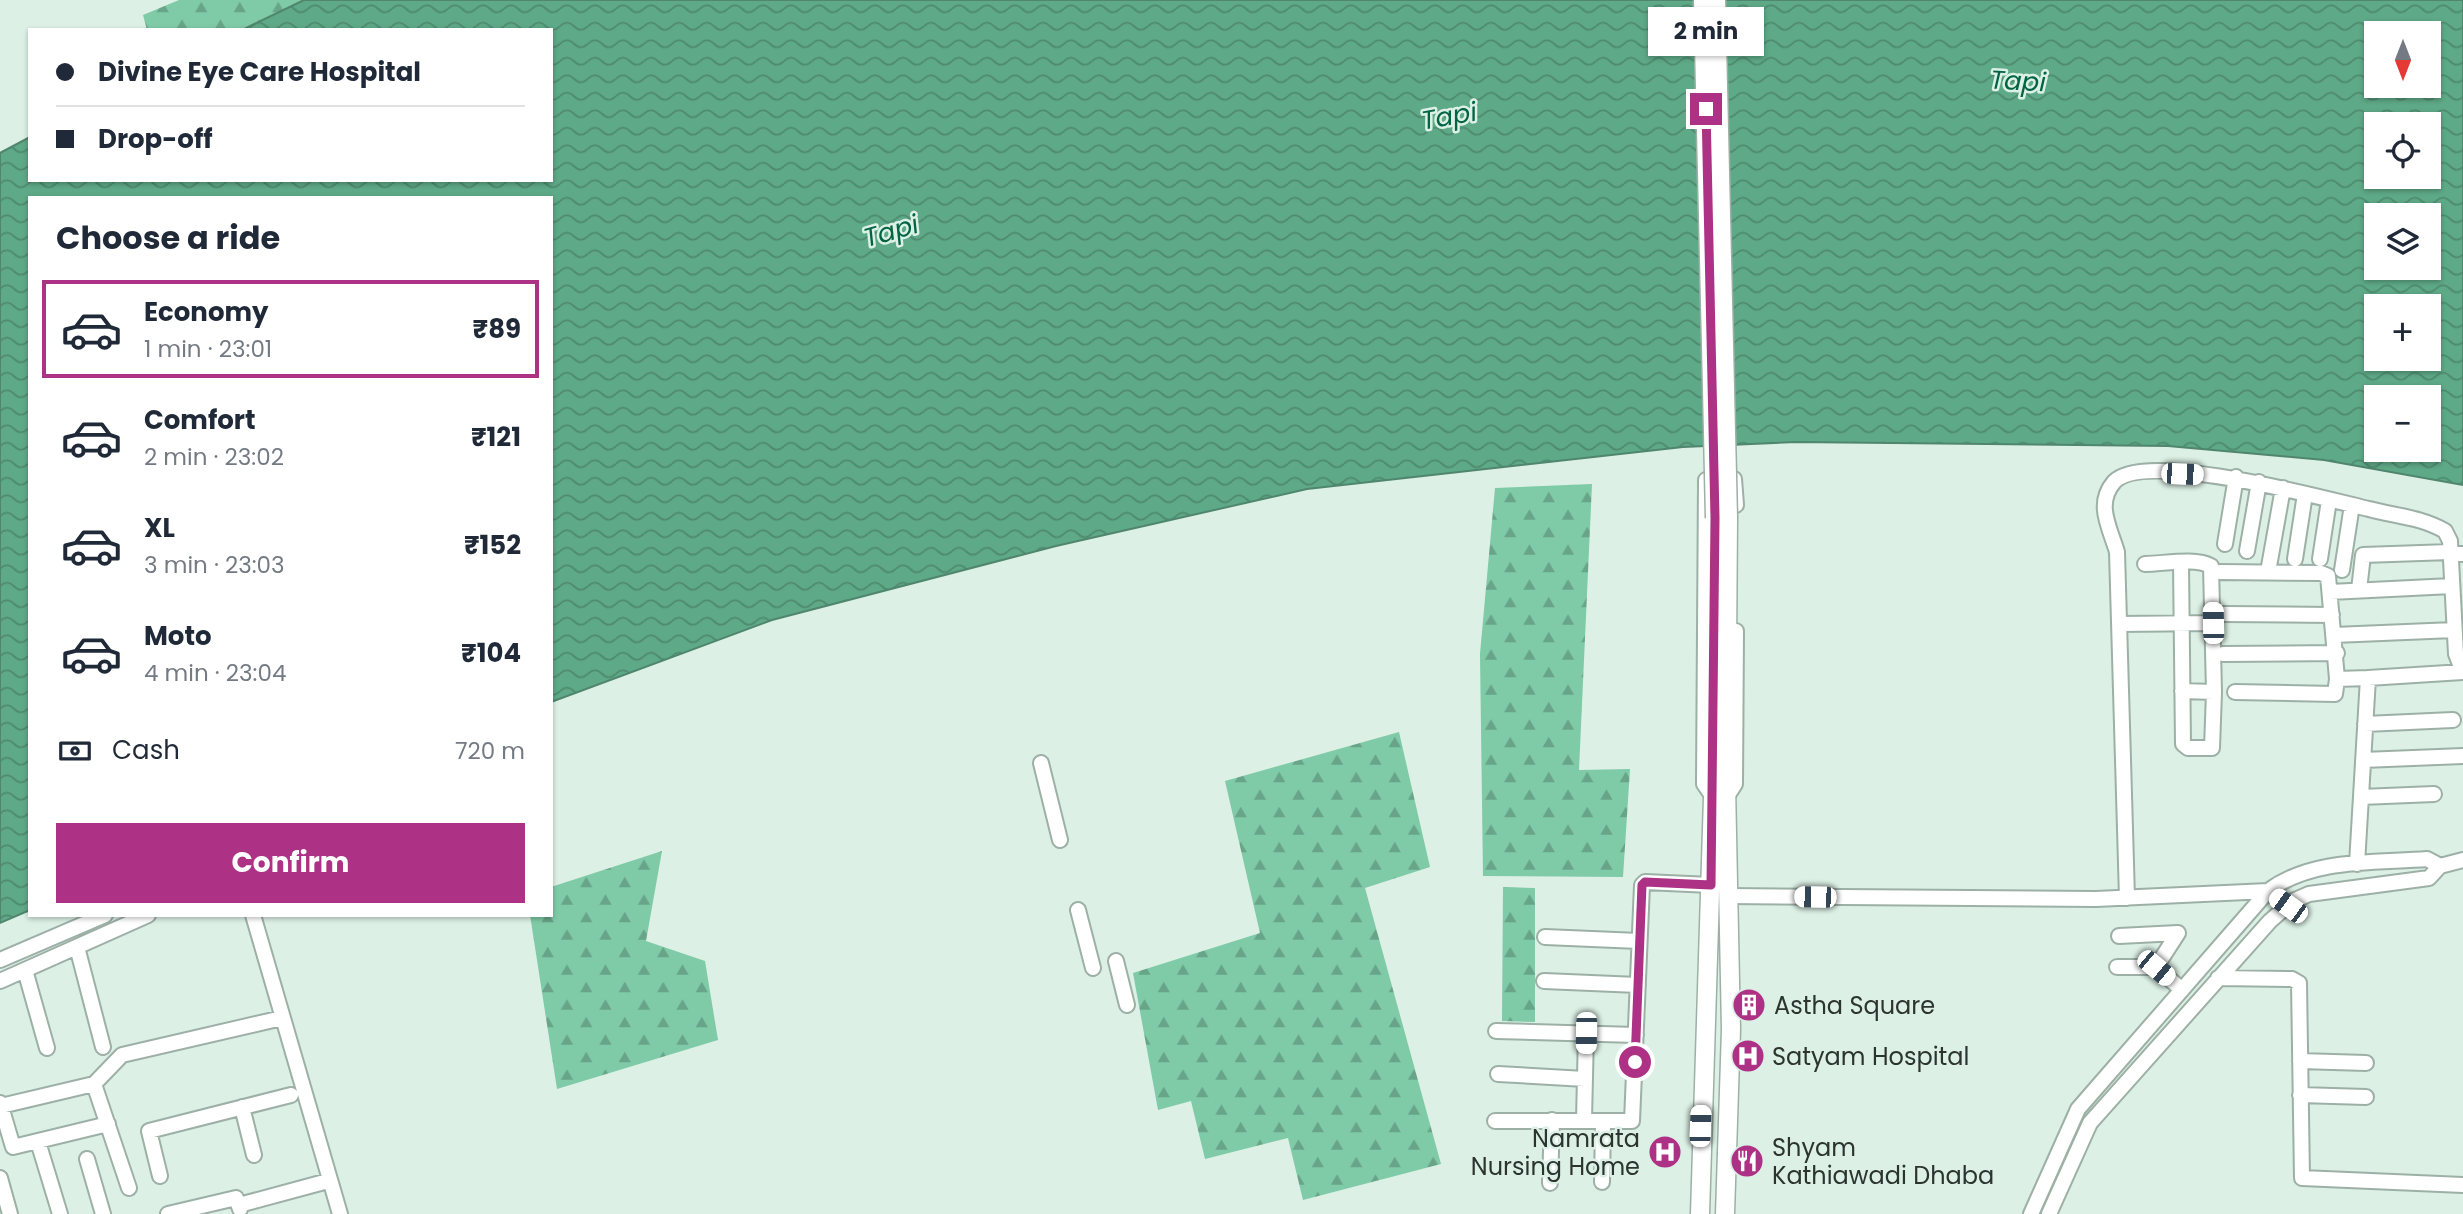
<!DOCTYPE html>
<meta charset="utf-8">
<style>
:root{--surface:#fff;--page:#f6f6f7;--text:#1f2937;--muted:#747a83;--line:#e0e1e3;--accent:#ad3285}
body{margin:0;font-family:Poppins,sans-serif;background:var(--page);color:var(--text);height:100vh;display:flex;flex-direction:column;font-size:26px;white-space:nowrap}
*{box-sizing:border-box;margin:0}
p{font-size:23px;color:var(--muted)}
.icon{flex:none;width:38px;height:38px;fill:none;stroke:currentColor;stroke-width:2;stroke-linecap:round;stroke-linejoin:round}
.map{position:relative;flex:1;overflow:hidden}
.panel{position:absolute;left:28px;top:196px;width:525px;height:721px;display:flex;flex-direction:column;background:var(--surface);border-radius:0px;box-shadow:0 2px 5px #0004}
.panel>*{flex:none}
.hud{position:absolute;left:28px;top:28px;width:525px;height:154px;border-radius:0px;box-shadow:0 2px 5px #0004;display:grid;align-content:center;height:154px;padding:0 28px;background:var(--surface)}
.needle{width:46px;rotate:180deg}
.tools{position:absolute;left:2364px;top:21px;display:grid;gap:14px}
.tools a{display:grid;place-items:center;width:77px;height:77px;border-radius:0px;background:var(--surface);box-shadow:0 2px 5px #0004;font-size:35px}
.end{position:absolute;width:32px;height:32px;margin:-16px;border:9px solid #ad3285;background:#fff;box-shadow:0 0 0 4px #fff}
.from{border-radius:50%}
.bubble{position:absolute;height:49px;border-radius:0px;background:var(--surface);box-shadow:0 2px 5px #0004;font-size:23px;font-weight:700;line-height:49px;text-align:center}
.car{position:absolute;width:21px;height:42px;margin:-21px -10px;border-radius:9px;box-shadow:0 0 5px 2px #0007;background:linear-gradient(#fff 24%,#345 0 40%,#fff 0 76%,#345 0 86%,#fff 0)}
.hud b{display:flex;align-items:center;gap:24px;height:66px;font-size:26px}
.hud b+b{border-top:2px solid var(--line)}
.hud i{width:18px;height:18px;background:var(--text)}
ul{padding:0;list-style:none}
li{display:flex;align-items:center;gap:21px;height:98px;margin:0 14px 10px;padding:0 14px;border:4px solid transparent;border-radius:0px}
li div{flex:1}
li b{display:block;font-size:26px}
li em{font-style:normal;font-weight:700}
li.selected{border-color:var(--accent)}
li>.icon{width:63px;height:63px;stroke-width:1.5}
h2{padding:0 28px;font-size:32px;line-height:84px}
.pay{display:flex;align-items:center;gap:18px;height:77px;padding:0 28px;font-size:26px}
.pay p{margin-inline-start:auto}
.action{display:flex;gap:14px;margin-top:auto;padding:14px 28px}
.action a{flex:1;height:80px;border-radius:0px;background:var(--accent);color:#fff;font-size:28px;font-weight:700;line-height:80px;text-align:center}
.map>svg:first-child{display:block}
.forest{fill:url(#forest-firs)}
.water{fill:url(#water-waves);stroke:#4f866d;stroke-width:2;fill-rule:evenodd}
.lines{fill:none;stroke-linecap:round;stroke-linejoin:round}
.minor-casing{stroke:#9db0a6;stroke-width:18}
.major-casing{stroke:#9db0a6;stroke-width:21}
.minor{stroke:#fff;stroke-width:14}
.major{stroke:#fff;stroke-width:18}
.major-bridge-casing{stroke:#9db0a6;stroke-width:21;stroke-linecap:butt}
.major-bridge{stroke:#fff;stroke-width:18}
.route{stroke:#ad3285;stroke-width:9}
.labels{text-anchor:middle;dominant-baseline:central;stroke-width:5;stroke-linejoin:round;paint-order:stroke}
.poi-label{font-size:24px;fill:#2c3430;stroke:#dcf0e5;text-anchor:start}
.water-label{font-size:26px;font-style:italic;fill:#006544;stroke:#dcf0e5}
</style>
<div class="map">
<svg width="2463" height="1214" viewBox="0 0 2463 1214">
<defs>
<pattern id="forest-firs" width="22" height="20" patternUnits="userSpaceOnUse" patternTransform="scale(1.75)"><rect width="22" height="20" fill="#7fcaa7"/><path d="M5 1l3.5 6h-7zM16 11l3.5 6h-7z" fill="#68a588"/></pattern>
<pattern id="water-waves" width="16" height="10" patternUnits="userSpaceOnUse" patternTransform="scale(1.75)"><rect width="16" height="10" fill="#5ea987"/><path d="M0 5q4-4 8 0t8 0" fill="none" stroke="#4e8a6f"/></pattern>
</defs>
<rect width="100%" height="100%" fill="#dcf0e5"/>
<path class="forest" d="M179,0H306L242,30H147L143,15Z
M1592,484L1579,770L1630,769L1623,877L1483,876L1480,654L1495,488Z
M1399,732L1430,867L1365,888L1441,1164L1303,1200L1288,1138L1205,1159L1191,1101L1158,1110L1133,973L1260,933L1225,781Z
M662,851L646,941L705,961L718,1040L557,1089L530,915H551V887Z
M1503,887L1535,888V1022L1502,1021Z"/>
<path class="water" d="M304,0H2463V485L2324,460L2168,446L1796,442L1683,447L1307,489L1056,546L772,620L551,702V198H30V910L0,923V153L30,137V180H551V30H242ZM2376,33H2429V86H2376ZM2376,124H2429V177H2376ZM2376,215H2429V268H2376ZM2376,306H2429V359H2376ZM2376,397H2429V450H2376Z"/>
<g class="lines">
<defs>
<path id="minor" d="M2225,544L2236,477
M2247,551L2259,482
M2295,559L2305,494
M2320,559L2329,500
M2145,564C2163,564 2195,557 2211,566L2214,692L2212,748H2188L2183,744L2181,563
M2342,570L2352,505
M2220,572L2321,573L2328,576L2337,679L2368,678
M2268,572L2283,488
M2359,590L2363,555L2450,552L2463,554
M2330,592L2452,586
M2223,614L2332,615
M2119,624L2213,623
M2334,635L2454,630
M2223,654L2337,653
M2182,691L2214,692
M2235,692L2335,694L2337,679
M2365,724L2453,720
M2363,760L2463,756
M1041,763L1060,840
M1713,797L1704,784L1706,480L1734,479L1736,505
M2361,797L2434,794
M1726,798L1735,784L1736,631
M1728,896L2096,899L2268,891L2288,906
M2127,898L2117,552C2110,528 2095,504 2114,482C2144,449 2326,499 2369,509C2395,516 2421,517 2445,531L2450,541L2456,654L2463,672L2368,678L2357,864
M1078,910L1093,968
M253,915L340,1214
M2119,936L2178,933L2156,967L2182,990
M1545,937L1639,941
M77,947L103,1047
M0,960L105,915
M1116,961L1127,1005
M2117,967H2156
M25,970L47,1048
M2218,978L2292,979L2299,983L2302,1178L2463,1185
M0,981L148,915
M1544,981L1638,985
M1496,1031L1636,1035
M2300,1061L2366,1063
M1498,1074L1585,1079
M94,1084L122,1055L282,1018
M2300,1095L2366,1097
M0,1103L13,1147L108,1124
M1,1106L94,1084L129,1188
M242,1107L254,1155
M1584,1120L1586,1033
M1495,1121H1632L1642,885L1645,882L1711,885
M39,1145L60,1214
M87,1159L103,1214
M160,1176L149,1131L291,1095
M0,1178L10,1214
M1602,1182L1603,1122
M1550,1183L1552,1120
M239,1205L328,1181
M168,1214L236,1198L240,1209
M2031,1214L2078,1109L2268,891C2312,858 2374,863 2427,859L2440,866
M2049,1214L2090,1123L2270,921L2293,901L2309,894L2429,878L2440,866L2463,860"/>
<path id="major" d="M1700,1214L1713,797L1715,518
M1725,1214L1731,1029L1726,785L1728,518"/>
</defs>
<use href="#minor" class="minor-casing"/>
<use href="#major" class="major-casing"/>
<use href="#minor" class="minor"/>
<use href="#major" class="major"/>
<defs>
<path id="major-bridge" d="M1703,0L1715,518
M1716,0L1728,518"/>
</defs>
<use href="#major-bridge" class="major-bridge-casing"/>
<use href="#major-bridge" class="major-bridge"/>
</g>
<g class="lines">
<path class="route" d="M1635,1062L1642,885L1645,882L1711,885L1715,518L1706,109"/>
</g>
<defs>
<symbol id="building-disc" viewBox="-11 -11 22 22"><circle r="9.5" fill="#ad3285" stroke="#dcf0e5"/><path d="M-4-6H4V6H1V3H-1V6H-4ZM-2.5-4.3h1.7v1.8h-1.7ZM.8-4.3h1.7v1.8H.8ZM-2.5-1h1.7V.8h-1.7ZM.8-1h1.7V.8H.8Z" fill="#fff"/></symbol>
<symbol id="hospital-disc" viewBox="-11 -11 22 22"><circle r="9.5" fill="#ad3285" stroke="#dcf0e5"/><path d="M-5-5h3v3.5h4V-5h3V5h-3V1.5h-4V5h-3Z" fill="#fff"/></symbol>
<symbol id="restaurant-disc" viewBox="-11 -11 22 22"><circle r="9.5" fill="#ad3285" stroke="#dcf0e5"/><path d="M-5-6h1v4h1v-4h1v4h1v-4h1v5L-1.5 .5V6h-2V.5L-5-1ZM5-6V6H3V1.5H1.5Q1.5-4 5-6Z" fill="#fff"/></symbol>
</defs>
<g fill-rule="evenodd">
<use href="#building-disc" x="1730" y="986" width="38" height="38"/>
<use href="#hospital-disc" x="1729" y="1037" width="38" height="38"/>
<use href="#hospital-disc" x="1646" y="1133" width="38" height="38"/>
<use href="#restaurant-disc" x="1728" y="1142" width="38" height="38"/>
</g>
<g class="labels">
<g class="poi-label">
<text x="1774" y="1005">Astha Square</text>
<text x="1772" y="1056">Satyam Hospital</text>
<text x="1640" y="1138" text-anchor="end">Namrata<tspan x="1640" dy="28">Nursing Home</tspan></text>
<text x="1772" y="1147">Shyam<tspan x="1772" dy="28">Kathiawadi Dhaba</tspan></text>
</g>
<g class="water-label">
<text transform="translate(2018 81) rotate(3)">Tapi</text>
<text transform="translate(1449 116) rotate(-10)">Tapi</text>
<text transform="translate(891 231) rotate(-16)">Tapi</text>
</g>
</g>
</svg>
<div class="tools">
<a><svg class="needle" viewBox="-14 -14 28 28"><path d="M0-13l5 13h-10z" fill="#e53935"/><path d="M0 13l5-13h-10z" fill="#747a83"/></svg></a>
<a><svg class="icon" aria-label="locate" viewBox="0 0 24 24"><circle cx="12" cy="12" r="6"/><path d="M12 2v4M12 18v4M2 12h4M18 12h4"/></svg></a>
<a><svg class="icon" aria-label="layers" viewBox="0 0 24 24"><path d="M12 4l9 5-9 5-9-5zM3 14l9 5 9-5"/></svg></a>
<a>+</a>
<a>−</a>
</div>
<i class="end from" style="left:1635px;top:1062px"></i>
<i class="end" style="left:1706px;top:109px"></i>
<div class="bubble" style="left:1648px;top:7px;width:116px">2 min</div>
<i class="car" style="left:2182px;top:474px;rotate:92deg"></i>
<i class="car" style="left:2213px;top:623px;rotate:359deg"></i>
<i class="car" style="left:1815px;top:897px;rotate:271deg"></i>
<i class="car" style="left:2288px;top:906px;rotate:306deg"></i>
<i class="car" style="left:2156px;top:968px;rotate:130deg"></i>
<i class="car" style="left:1586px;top:1033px;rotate:181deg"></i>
<i class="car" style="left:1700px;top:1126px;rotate:2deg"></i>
<div class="hud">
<b><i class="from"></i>Divine Eye Care Hospital</b>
<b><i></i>Drop-off</b>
</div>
<section class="panel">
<h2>Choose a ride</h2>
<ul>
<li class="selected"><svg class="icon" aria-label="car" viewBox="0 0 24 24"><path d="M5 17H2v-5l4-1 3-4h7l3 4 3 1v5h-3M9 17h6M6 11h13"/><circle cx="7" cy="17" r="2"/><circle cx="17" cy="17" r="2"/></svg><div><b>Economy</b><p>1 min · 23:01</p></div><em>₹89</em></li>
<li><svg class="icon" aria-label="car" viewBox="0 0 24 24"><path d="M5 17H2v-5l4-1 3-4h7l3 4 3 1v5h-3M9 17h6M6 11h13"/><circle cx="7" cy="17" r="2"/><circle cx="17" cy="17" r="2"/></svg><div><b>Comfort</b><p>2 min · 23:02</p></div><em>₹121</em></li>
<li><svg class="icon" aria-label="car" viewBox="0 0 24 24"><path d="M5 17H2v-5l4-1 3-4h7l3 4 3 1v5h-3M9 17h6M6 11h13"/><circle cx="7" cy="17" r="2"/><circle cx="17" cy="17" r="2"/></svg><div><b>XL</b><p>3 min · 23:03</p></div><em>₹152</em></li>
<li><svg class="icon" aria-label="car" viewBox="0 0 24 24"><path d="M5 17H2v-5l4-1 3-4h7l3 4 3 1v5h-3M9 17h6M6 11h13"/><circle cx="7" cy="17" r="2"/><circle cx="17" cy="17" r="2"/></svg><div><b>Moto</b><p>4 min · 23:04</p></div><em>₹104</em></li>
</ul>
<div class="pay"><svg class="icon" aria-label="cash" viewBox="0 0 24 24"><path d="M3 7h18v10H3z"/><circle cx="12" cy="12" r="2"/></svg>Cash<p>720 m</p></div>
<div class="action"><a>Confirm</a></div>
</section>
</div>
